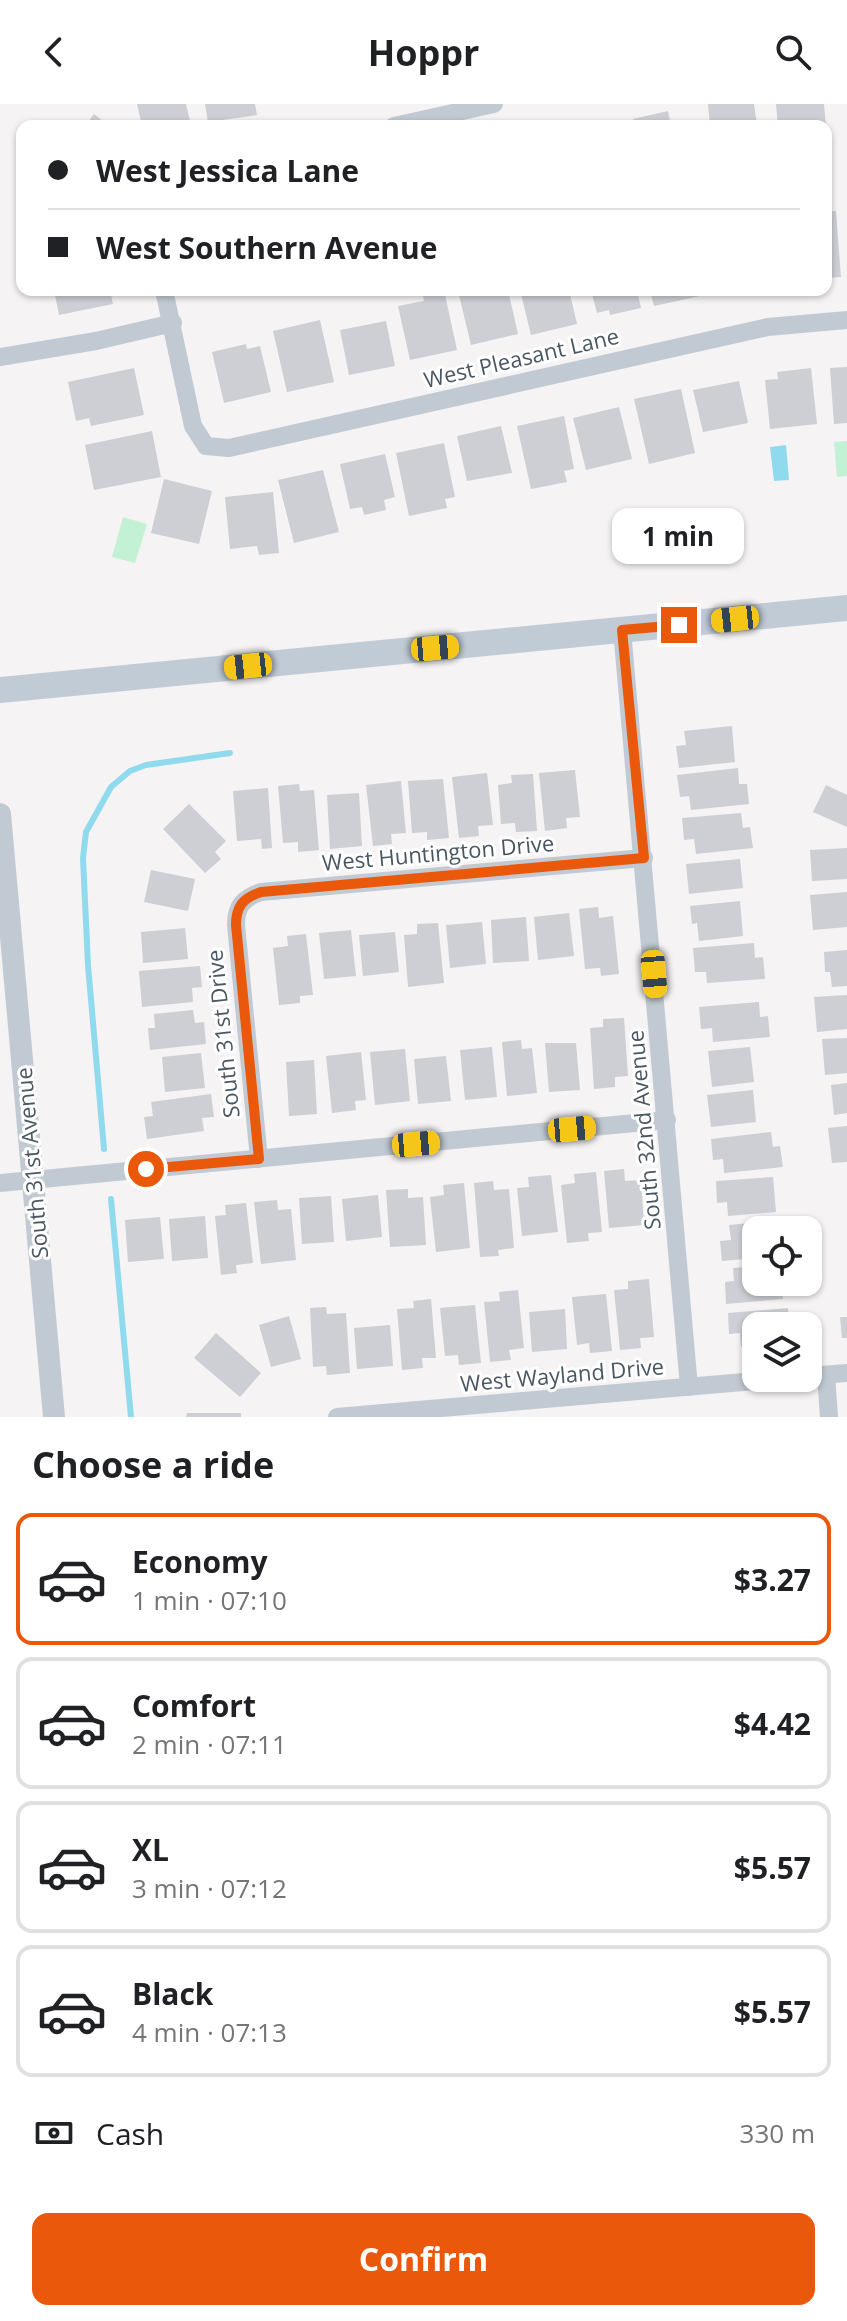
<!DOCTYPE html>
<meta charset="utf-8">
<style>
:root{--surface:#fff;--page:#f2f2f2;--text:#202124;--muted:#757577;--line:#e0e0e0;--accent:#ea580c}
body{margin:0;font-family:"Open Sans",sans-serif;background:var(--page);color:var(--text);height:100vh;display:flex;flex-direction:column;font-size:30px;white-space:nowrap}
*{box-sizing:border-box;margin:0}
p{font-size:26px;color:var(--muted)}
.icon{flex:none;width:44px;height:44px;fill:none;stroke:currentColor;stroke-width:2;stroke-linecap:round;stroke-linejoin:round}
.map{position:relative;height:1313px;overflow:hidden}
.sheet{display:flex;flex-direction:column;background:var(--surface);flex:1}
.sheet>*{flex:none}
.top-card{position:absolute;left:16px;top:16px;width:816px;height:176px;border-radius:16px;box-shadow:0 2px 6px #0004;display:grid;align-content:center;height:176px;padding:0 32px;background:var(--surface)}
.tools{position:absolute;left:742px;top:1112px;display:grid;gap:16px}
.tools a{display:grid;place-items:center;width:80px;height:80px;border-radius:16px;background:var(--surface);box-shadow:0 2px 6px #0004;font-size:40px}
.end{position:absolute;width:36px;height:36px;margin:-18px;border:10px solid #ea580c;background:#fff;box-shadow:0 0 0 4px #fff}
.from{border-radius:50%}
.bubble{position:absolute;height:56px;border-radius:16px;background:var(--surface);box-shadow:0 2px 6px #0004;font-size:26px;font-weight:700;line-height:56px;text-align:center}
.car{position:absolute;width:24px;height:48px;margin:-24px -12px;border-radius:10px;box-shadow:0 0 6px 2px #0007;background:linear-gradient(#f5c518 24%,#345 0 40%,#f5c518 0 76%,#345 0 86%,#f5c518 0)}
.top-card b{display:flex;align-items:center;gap:28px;height:76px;font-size:30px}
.top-card b+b{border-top:2px solid var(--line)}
.top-card i{width:20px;height:20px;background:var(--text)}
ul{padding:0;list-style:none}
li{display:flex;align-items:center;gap:24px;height:132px;margin:0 16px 12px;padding:0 16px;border:4px solid var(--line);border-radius:16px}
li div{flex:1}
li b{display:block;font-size:30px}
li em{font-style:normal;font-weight:700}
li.on{border-color:var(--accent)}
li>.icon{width:72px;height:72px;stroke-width:1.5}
h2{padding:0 32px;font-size:36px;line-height:96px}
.pay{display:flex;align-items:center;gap:20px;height:88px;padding:0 32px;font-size:30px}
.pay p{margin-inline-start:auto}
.button{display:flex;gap:16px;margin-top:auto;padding:16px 32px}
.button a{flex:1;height:92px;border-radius:16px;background:var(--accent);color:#fff;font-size:32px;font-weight:700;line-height:92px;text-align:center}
header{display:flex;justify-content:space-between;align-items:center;height:104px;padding:0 32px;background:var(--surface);font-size:36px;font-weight:700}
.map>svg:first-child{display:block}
.green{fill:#c3f1d5}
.water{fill:#90daee}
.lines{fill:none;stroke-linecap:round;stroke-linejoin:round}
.stream{stroke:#90daee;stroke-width:6}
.building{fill:#cdcfd5}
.minor{stroke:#c1cad2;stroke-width:18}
.tertiary{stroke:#c1cad2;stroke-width:22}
.secondary{stroke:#c1cbd6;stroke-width:26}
.route{stroke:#ea580c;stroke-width:10}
.labels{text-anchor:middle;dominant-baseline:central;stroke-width:6;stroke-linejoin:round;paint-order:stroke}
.street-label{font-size:22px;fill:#4a5661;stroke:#fff}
</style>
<header><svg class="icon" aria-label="back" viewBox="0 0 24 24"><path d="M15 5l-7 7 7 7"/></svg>Hoppr<svg class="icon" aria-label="search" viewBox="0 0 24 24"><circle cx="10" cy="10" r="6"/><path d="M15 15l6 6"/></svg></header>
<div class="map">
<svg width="847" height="1313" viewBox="0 0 847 1313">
<rect width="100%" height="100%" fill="#f5f3f3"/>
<path class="green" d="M847,337V372L837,373L834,338Z
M123,413L147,420L135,459L112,453Z"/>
<path class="water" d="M786,341L789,376L774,377L770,343Z"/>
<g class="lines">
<path class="stream" d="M104,1045L88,861L83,754L86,728L111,683L130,667L146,661L230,649
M111,1095L131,1313"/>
</g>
<path class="building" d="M137,0H186L191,21L142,22Z
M205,0H255L257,11L208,18Z
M708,0H754L757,22H710Z
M776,0H824L826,22H778Z
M668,7L671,22H635L633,15Z
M94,10L109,22H85Z
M826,107H836L841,173L826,174Z
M54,186H110L113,200L59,211Z
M444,186L457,246L410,256L398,202L424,197L422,187Z
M461,186H508L518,230L471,241L458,187Z
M520,186H569L577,220L531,231Z
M591,186H637L641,204L610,211L609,206L597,209Z
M650,186H699L700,192L654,202Z
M320,216L334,278L287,288L273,227Z
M386,217L395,262L349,271L340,226Z
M246,240L247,245L260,242L271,288L224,299L212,248Z
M847,263V319L834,320L830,264Z
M134,264L144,311L91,322L89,314L76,317L68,278Z
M811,264L817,320L770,325L765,276L778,275L777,268Z
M739,277L748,319L703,328L693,286Z
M681,285L695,349L649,360L634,295Z
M619,303L632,355L586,366L573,314Z
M564,312L574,365L564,367L567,378L531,385L517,322Z
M501,322L512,369L467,377L457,332Z
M152,327L161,373L94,386L85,341Z
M444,339L455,393L445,395L447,404L409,412L396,349Z
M385,350L395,393L384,396L386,406L364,411L362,403L350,405L340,360Z
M323,366L339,428L294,439L278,376Z
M164,375L212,387L199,440L151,429Z
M273,388L279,449L259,451L257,442L230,445L225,393Z
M732,622L735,658L679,664L676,642L686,641L684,627Z
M738,664L739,680H747L749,700L691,706L689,692L680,693L677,671Z
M575,666L580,713L566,714L567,724L545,727L539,669Z
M487,669L493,721L478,722L479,732L459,734L452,673Z
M533,670L537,727L516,728L515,719L501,720L498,681L512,679L511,671Z
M443,675L449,734L427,736V728L412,729L408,677Z
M401,677L406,729L391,730L392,740L373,742L366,681Z
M299,680L300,687L314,686L319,746L298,748V738L283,739L278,682Z
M826,681L847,691V723L813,708Z
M268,684L272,744L262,745L261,735L237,737L233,687Z
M359,689L362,742L330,745L327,691Z
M189,700L226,737L215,748L221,755L205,769L163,725Z
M741,709L743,724L750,723L753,744L696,750L694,735L684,736L682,714Z
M847,744V775L812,777L810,746Z
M740,755L743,784L689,790L686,760Z
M151,766L195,775L188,807L144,798Z
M847,788V823L813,826L810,791Z
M740,797L743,832L699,837L697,819L692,820L690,802Z
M598,803L599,814L613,812L619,870L601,872L600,864L585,865L579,805Z
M569,809L574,852L538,856L534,813Z
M526,813L529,857L493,859L491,816Z
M482,818L486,860L450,864L446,821Z
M438,819L444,879L408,883L404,831L417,830V820Z
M185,824L188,855L143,859L141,828Z
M351,826L356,872L324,875L319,829Z
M395,828L399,868L363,872L359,831Z
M306,830L313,891L300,892V899L279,901L273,844L288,842L287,832Z
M754,839L755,854L763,853L765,875L707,879L706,868H695L693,844Z
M847,846V882L832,883L830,868H825L824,848Z
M200,862L202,883L192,884L193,898L142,903L139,867Z
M847,891V925L817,928L814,893Z
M759,898L760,913L768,912L770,933L713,938L712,924L701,925L699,903Z
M193,906L195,919L204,918L206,940L150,946L148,924H155L154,910Z
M624,914L628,972L615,973V983L594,985L590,924L603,923V915Z
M847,934V969L825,971L822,935Z
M521,936L522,945L532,944L537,989L507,992L502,938Z
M545,939H576L580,986L549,988Z
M492,943L497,993L465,996L460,946Z
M750,943L754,978L712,983L708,947Z
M405,945L410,997L375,1001L370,948Z
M361,948L366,996L355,997L356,1006L332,1009L326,952Z
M201,949L205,984L165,988L162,953Z
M446,952L451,997L418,1000L414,955Z
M314,956L317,1010L289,1012L286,958Z
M847,979V1009L834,1011L831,981Z
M753,986L756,1018L711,1023L707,991Z
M211,990L214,1013L202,1014L204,1027L147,1035L144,1013L153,1012L151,998Z
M847,1022V1058L832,1059L828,1024Z
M771,1028L773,1043L780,1042L783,1063L724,1069L723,1055L713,1056L711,1035Z
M624,1065L625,1077L641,1076L644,1121L609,1124L604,1067Z
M596,1068L602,1128L588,1129L589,1137L567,1139L561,1081L575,1079L574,1070Z
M551,1071L558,1128L522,1132L517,1084L529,1083L528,1073Z
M773,1073L776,1108L728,1112L727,1098L717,1099L716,1077Z
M493,1077L494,1086L509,1085L514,1144L498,1146L499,1152L480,1153L474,1079Z
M464,1079L470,1144L436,1148L430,1093L444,1091L443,1081Z
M408,1085V1094L423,1093L426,1141L390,1143L386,1086Z
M378,1091L382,1133L346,1137L342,1095Z
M331,1092L334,1138L302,1140L299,1094Z
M277,1096L278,1106L291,1105L296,1156L261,1160L254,1098Z
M246,1099L253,1159L236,1161L237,1169L221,1171L215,1112L226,1111L225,1101Z
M205,1112L208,1154L172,1157L169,1115Z
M160,1113L164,1155L128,1158L125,1116Z
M787,1115L788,1126H756V1154L722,1157L720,1137L731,1136L729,1121Z
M756,1162V1178H781L783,1195L726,1200L725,1178L734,1177L733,1164Z
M649,1175L654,1233L640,1234L641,1244L620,1246L614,1186L628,1185V1177Z
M518,1186L524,1244L509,1246L511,1256L490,1258L484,1198L500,1197L499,1188Z
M606,1190L612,1247L590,1249L589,1239L577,1241L572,1193Z
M431,1195L436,1254H422L423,1264L402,1266L397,1205L414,1204L413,1197Z
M475,1201L481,1259L459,1261L458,1251L445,1252L440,1204Z
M326,1203L327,1210L346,1209L350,1269L327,1271L326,1262L313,1263L310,1204Z
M788,1204L789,1218L796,1217L797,1222H756V1242L741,1243L740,1229L729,1230L728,1209Z
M565,1205L567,1245L532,1248L529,1208Z
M289,1212L301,1255L271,1263L259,1221Z
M840,1213H847V1234H842Z
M390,1221L393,1262L357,1265L354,1224Z
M216,1229L261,1269L240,1293L194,1254Z
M187,1309H241V1313H186Z"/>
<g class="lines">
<path class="minor" d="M394,22L494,0
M164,186L193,322L206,342L229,344L768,223L847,216
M0,253L96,237L173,219
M622,526L689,1283
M259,1055L236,821C236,802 243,794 261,788L644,754
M0,1079L667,1016
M826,1271L829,1313
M808,1272L847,1269
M337,1313L791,1274"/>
<path class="tertiary" d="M0,710L54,1313"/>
<path class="secondary" d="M0,586L847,504"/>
</g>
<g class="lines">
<path class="route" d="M146,1065L259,1055L236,821C236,802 243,794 261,788L644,754L622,526L679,521"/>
</g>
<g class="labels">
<g class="street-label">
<text transform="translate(521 253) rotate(-13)">West Pleasant Lane</text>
<text transform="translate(438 748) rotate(-5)">West Huntington Drive</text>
<text transform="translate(222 930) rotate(-96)">South 31st Drive</text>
<text transform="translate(643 1026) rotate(-95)">South 32nd Avenue</text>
<text transform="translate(31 1059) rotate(-95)">South 31st Avenue</text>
<text transform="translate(562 1270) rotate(-5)">West Wayland Drive</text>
</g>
</g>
</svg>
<div class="tools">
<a><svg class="icon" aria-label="locate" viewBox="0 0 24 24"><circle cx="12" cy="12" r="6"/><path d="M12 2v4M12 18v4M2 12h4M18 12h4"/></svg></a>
<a><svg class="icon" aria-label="layers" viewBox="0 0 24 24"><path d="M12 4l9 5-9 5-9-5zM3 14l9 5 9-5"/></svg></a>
</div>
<i class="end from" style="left:146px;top:1065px"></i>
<i class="end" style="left:679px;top:521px"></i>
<div class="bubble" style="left:612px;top:404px;width:132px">1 min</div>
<i class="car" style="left:735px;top:515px;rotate:264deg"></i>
<i class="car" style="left:435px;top:544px;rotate:85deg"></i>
<i class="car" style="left:248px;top:562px;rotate:264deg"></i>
<i class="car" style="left:654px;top:870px;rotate:175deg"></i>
<i class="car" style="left:572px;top:1025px;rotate:85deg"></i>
<i class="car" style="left:416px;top:1040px;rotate:85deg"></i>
<div class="top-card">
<b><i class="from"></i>West Jessica Lane</b>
<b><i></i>West Southern Avenue</b>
</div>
</div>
<section class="sheet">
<h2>Choose a ride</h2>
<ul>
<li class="on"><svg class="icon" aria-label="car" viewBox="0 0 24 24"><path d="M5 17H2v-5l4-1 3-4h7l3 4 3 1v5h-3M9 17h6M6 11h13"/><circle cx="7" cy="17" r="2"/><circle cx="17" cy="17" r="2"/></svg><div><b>Economy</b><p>1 min · 07:10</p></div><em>$3.27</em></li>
<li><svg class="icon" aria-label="car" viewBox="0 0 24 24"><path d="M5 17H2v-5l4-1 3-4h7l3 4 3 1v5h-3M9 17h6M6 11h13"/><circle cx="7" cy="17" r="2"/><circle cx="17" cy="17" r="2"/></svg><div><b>Comfort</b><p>2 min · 07:11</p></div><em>$4.42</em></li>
<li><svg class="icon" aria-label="car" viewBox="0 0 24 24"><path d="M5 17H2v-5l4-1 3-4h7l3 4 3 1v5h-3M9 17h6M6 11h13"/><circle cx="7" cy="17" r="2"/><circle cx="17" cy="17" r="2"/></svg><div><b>XL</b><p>3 min · 07:12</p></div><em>$5.57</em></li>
<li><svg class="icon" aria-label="car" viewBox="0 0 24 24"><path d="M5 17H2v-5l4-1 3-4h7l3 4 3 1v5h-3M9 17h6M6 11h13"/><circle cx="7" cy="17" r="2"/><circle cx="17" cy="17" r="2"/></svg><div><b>Black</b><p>4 min · 07:13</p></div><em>$5.57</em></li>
</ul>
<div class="pay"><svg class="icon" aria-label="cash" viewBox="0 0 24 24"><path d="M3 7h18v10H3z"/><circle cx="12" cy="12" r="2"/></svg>Cash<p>330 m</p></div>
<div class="button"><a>Confirm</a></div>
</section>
